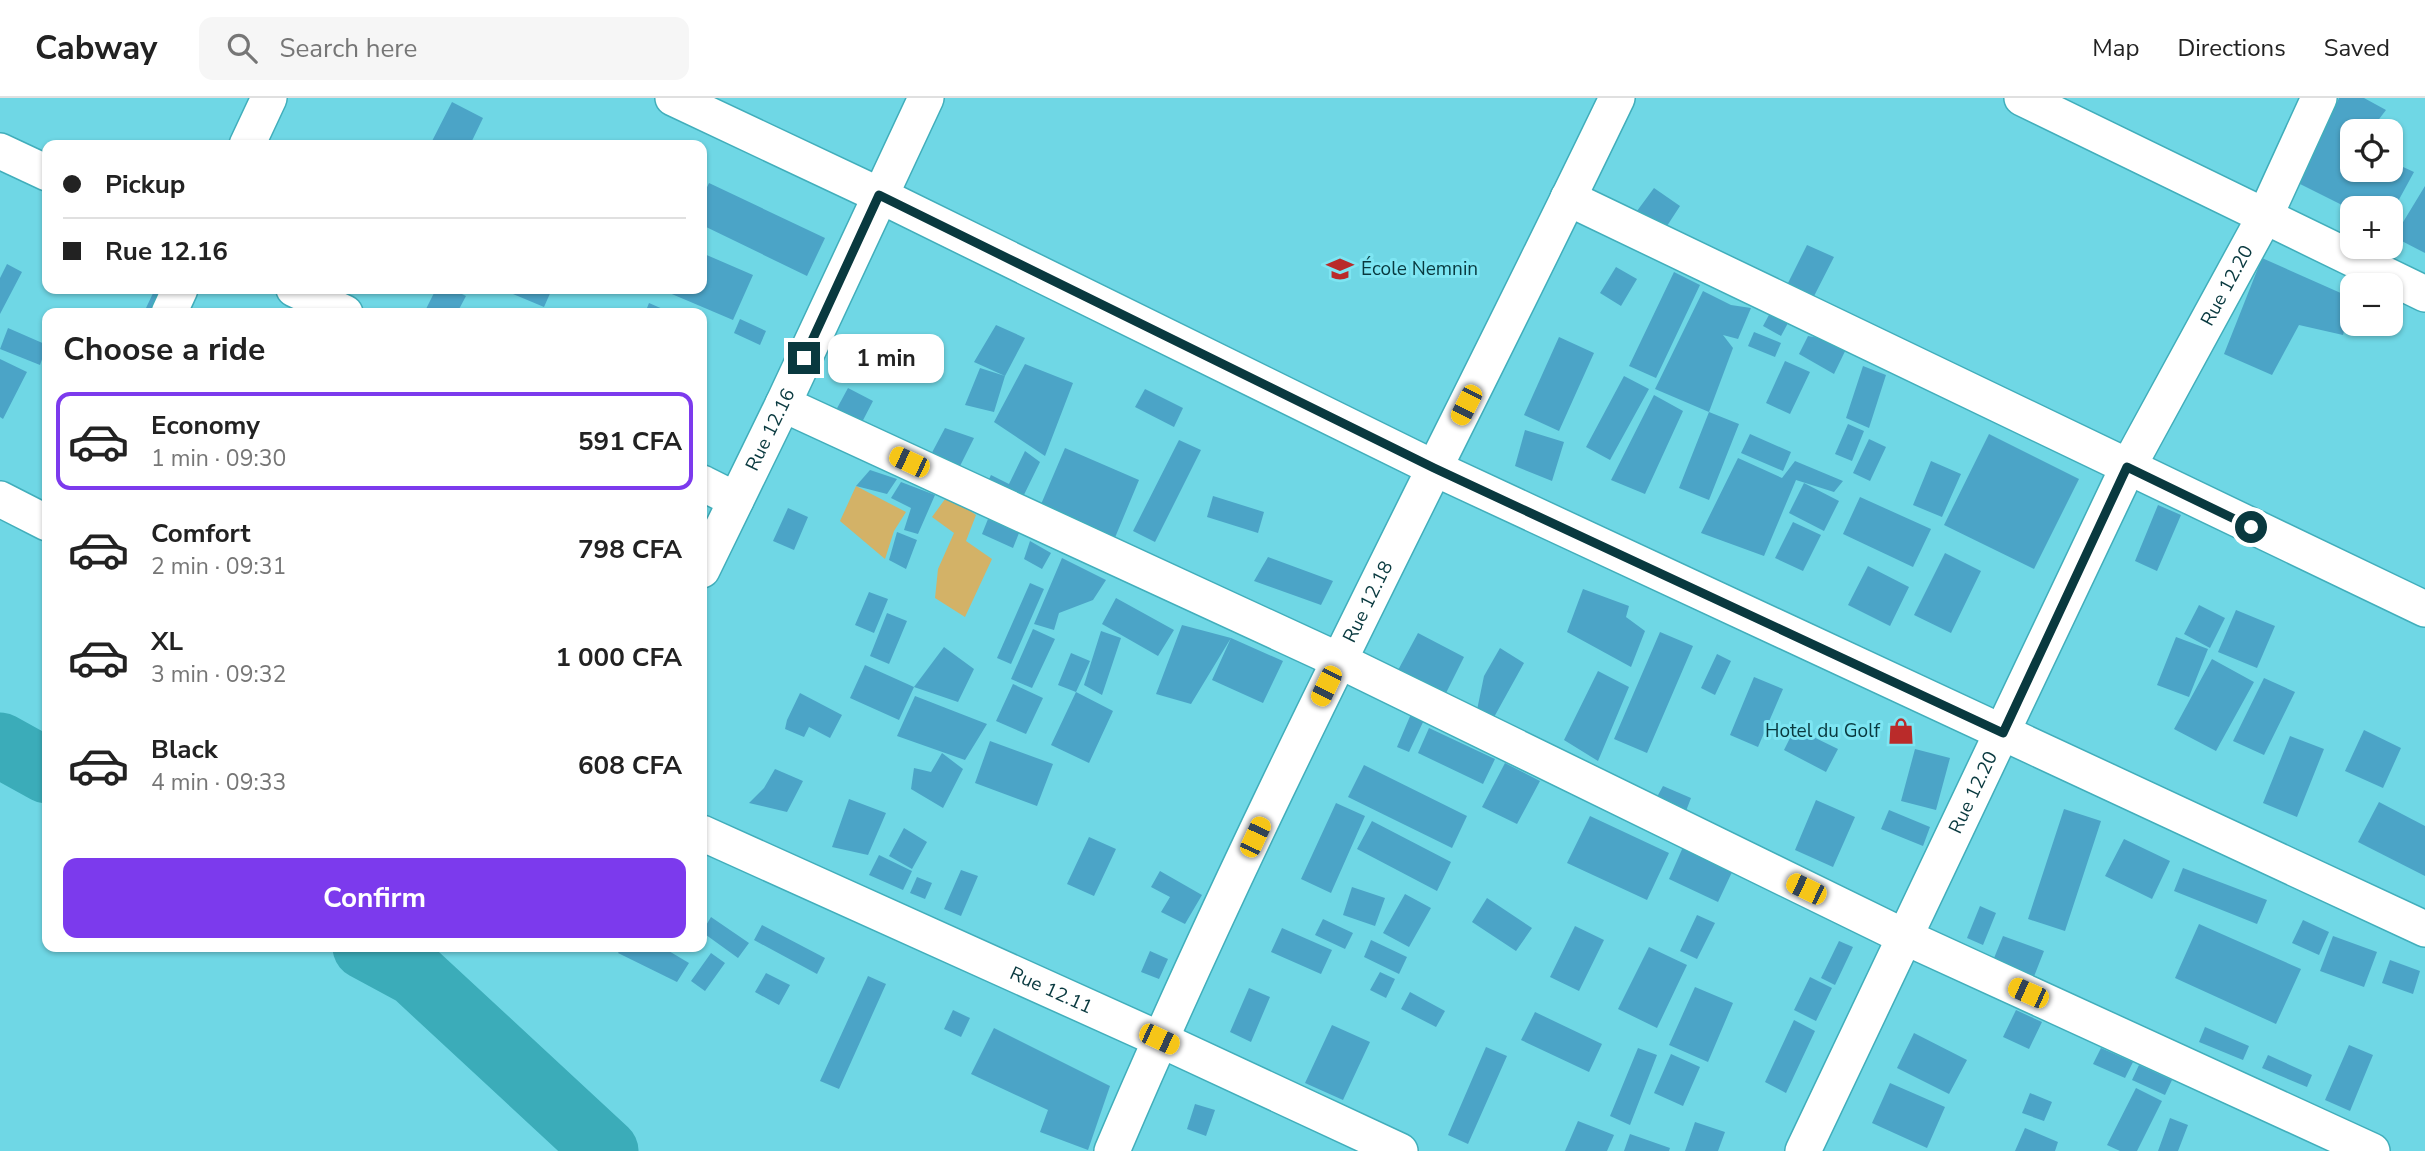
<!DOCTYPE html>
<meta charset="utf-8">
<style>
:root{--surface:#fff;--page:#f6f6f6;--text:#222;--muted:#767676;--line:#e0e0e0;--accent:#7c3aed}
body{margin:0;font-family:"Nunito Sans",sans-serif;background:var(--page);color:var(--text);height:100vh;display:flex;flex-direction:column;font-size:26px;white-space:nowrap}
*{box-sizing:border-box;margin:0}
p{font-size:23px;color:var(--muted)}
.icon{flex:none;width:38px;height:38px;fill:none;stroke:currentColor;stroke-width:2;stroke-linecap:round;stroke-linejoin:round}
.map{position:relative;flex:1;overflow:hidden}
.details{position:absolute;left:42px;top:210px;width:665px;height:644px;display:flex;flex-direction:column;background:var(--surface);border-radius:14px;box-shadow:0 2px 5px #0004}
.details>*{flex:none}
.guide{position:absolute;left:42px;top:42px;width:665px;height:154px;border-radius:14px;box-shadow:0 2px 5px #0004;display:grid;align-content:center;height:154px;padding:0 21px;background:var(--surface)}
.tools{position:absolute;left:2340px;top:21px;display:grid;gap:14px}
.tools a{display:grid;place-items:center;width:63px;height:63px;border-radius:14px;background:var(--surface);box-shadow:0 2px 5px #0004;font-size:35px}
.end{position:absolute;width:32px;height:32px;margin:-16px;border:9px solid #09393f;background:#fff;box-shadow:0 0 0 4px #fff}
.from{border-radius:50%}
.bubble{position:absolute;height:49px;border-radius:14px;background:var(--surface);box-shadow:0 2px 5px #0004;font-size:23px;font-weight:700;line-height:49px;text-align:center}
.car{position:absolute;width:21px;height:42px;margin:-21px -10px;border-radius:9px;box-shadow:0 0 5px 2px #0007;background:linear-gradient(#f5c518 24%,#345 0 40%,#f5c518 0 76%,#345 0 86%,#f5c518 0)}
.guide b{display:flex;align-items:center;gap:24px;height:66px;font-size:26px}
.guide b+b{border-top:2px solid var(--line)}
.guide i{width:18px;height:18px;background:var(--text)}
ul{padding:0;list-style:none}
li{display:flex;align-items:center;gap:21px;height:98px;margin:0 14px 10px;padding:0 7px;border:4px solid transparent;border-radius:14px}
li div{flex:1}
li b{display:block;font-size:26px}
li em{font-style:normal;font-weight:700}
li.current{border-color:var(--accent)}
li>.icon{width:63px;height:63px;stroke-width:1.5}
h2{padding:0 21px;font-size:32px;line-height:84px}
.primary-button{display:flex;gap:14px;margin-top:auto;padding:14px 21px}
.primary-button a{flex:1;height:80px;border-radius:14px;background:var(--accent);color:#fff;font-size:28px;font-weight:700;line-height:80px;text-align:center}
header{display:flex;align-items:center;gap:42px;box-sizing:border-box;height:98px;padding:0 35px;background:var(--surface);border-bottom:2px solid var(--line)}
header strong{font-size:33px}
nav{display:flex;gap:38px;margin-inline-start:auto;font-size:24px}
.search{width:490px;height:63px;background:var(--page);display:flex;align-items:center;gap:18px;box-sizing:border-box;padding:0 24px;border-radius:14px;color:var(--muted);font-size:26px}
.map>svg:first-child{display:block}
.green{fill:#d3b267}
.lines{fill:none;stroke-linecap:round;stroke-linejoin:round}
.river{stroke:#3bacb9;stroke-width:65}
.building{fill:#4ba4c7}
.street-casing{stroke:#41aebb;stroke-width:38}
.street{stroke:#fff;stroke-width:35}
.route{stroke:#09393f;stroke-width:9}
.labels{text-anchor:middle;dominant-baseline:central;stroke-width:6;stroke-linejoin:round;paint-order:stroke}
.poi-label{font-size:19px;fill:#09393f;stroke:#7de5f2;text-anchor:start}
.street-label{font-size:19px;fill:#09393f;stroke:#7de5f2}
</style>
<header>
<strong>Cabway</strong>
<div class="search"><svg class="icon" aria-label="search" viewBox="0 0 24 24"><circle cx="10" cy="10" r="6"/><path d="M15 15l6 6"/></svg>Search here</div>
<nav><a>Map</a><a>Directions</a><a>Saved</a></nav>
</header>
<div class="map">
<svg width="2425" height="1053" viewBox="0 0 2425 1053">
<rect width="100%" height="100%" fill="#6fd7e5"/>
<path class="green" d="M856,388L906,414L894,433L885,461L840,423Z
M948,397L976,417L966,443L992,461L965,519L935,500L938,471L954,435L932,419Z"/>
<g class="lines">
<path class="river" d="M0,647L47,673
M365,849L415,876L606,1053"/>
</g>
<path class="building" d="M2339,0H2364L2386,12L2370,33H2352V72H2390V63L2414,74L2390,118V110H2352V112L2300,86Z
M452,4L483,20L470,47H430Z
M709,85L825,140L807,178L702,127V100Z
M2425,88V155L2394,139Z
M1654,90L1680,108L1665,131L1637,113Z
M1807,147L1834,159L1812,202L1786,189Z
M702,155L753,177L733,222L660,191H702Z
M2262,160L2352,200L2343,237L2299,227L2272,277L2224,256Z
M7,166L22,174L0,216V180Z
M1616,169L1637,181L1621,208L1600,195Z
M1674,174L1700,187L1656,280L1629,268Z
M155,191H177L158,215L146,210Z
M436,191H452L466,198L457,215H424Z
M515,191H552L544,209L513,196Z
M1703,193L1731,207L1751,210L1738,241L1723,237L1733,250L1709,314L1655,291Z
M649,205L665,212L663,215H645Z
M1770,215L1788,225L1781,238L1763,228Z
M740,221L766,233L760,247L734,235Z
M996,227L1025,240L1005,278L994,314L965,307L980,270L1005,278L974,264Z
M8,230L47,247L40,267L0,251Z
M1754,234L1781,245L1775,259L1748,248Z
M1808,238L1849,245L1834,276L1799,256Z
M1559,239L1594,255L1559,333L1524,317Z
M0,261L27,274L3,321L0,319Z
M1785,263L1810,274L1790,316L1766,305Z
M1025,266L1073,285L1045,358L994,324Z
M1863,268L1886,277L1869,330L1846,320Z
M1624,278L1649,291L1610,362L1586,349Z
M848,290L873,303L860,328L835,314Z
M1145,291L1183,310L1174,329L1135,309Z
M1654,297L1683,313L1645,396L1611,382Z
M1709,314L1739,326L1709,402L1679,390Z
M1848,326L1864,333L1852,363L1835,356Z
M945,330L974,340L956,376L927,364Z
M1525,332L1564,344L1552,383L1515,368Z
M1750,336L1791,354L1783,373L1741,355Z
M1989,336L2079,381L2034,471L1944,427Z
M1869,341L1886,349L1870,383L1853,375Z
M1179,342L1201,352L1155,444L1133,433Z
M1065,350L1139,382L1114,442L1039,411Z
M1025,353L1040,364L1019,407L984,392L991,377L1009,386Z
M1738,360L1782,380L1795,363L1843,383L1834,394L1796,382L1764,458L1701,435Z
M1931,363L1961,376L1942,419L1913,407Z
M870,372L897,381L887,396L856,388Z
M901,384L935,397L918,436L904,432L911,410L891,400Z
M1804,385L1839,403L1824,433L1789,415Z
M1213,398L1264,414L1258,435L1207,419Z
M1860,399L1931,431L1913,469L1843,436Z
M2158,407L2181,417L2157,473L2135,463Z
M788,410L808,419L794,452L773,443Z
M988,421L1019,435L1013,450L982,436Z
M1793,424L1821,437L1803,473L1775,460Z
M897,434L917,442L906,471L889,462Z
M1030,443L1051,455L1042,471L1024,461Z
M1945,455L1981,473L1951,535L1914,517Z
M1268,459L1333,483L1321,507L1254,483Z
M1062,460L1106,482L1093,502L1059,515L1054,532L1034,526Z
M1868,468L1909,489L1890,528L1848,507Z
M1030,485L1044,491L1011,566L997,560Z
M1583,491L1629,508L1626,519L1645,533L1631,569L1567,534Z
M869,494L888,501L874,535L855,527Z
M1116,500L1174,532L1158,558L1102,526Z
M2199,507L2225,520L2210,550L2184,536Z
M2236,512L2275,528L2257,570L2218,554Z
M887,515L907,523L889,566L870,558Z
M1182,527L1231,540L1191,606L1156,596Z
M1033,531L1055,541L1032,590L1011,581Z
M1101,533L1121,540L1102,597L1084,587Z
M1660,534L1693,548L1647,655L1614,641Z
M1418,535L1464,559L1444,599L1397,574Z
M2176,539L2208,551L2189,599L2157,587Z
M1231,540L1283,563L1263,605L1212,582Z
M944,549L974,571L958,604L914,589L899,622L850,600L865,567L914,589Z
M1500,550L1524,565L1493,621L1477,612L1484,578Z
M1071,555L1090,563L1076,594L1058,587Z
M1717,556L1731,563L1715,597L1701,590Z
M2212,561L2254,584L2216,653L2174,631Z
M1598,573L1629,589L1598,663L1564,642Z
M1754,579L1783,591L1758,649L1730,637Z
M2264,580L2295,594L2264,657L2233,643Z
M1013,586L1043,600L1026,636L996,623Z
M1076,594L1113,613L1089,665L1051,647Z
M800,595L842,617L830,640L809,629L804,639L785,631L787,622Z
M915,598L987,626L965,662L897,638Z
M1411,616L1424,622L1409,654L1397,649Z
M1429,630L1495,661L1483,686L1418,655Z
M1795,630L1838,651L1826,674L1784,652Z
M2364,632L2401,650L2383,690L2345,673Z
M2290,638L2324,651L2297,719L2263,705Z
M990,643L1053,666L1037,708L975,685Z
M1915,651L1950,660L1936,712L1901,703Z
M942,655L963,671L943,710L911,691L914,670L931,674Z
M1505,665L1540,683L1517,726L1482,709Z
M1364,667L1467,718L1452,750L1348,699Z
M775,671L803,683L787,714L749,705L764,690Z
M1663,688L1691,700L1686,713L1657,699Z
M849,701L886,715L868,757L832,749Z
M1816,702L1855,719L1833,769L1795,752Z
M2379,704L2425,728V778L2358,744Z
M1336,705L1365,718L1331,795L1301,781Z
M2064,711L2101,723L2065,833L2028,821Z
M1889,712L1930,729L1923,748L1881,731Z
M1590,718L1669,755L1647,802L1567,765Z
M1372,723L1451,764L1437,793L1357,751Z
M904,730L927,744L912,771L889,758Z
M1089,739L1116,751L1094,798L1067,786Z
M2124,741L2170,763L2152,801L2105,778Z
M1683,749L1733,772L1718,804L1669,781Z
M879,757L912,773L903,792L869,777Z
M2183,770L2267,802L2257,826L2174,793Z
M961,772L978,778L961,818L944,811Z
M1160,773L1202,797L1185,826L1161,814L1170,799L1151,789Z
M917,779L932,785L925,801L910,795Z
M1352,789L1385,800L1375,828L1343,817Z
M1405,796L1431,810L1409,849L1383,835Z
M1487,800L1532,830L1516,853L1472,824Z
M1980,808L1996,815L1983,847L1967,840Z
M1697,817L1715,825L1697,861L1680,853Z
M711,819L749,845L738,860L702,834Z
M1323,821L1353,835L1345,851L1315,837Z
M2303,822L2329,834L2319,857L2292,845Z
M2199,826L2301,871L2276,926L2175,880Z
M762,827L825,860L817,876L754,842Z
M1575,828L1604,842L1579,893L1550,879Z
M1282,830L1332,852L1321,876L1271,854Z
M2003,838L2044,853L2033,881L1992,865Z
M2333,838L2377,854L2364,889L2320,873Z
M1371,842L1407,859L1399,876L1364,859Z
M1839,843L1853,849L1835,887L1821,880Z
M622,849H662L689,865L677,884L618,855Z
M1649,849L1687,867L1657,930L1618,911Z
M1150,853L1168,861L1159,881L1141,874Z
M711,855L725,865L705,893L691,883Z
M2390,862L2420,873L2413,896L2382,885Z
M1380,874L1395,881L1386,900L1370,892Z
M766,875L790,887L779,907L755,894Z
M868,878L886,886L839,991L820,983Z
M1810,879L1832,890L1816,923L1794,912Z
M1695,889L1733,905L1708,964L1669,947Z
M1249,890L1270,899L1251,944L1230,934Z
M1410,894L1445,913L1436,929L1401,911Z
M953,912L970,920L961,939L944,931Z
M2016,912L2042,924L2029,951L2003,939Z
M1535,914L1602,946L1589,974L1521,942Z
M1794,922L1815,933L1786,995L1765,984Z
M1332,927L1370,944L1343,1002L1305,985Z
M2205,929L2249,948L2243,962L2199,944Z
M994,930L1110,988L1088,1052L1040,1034L1048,1012L971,976Z
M1914,935L1967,962L1949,996L1897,970Z
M2349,947L2373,957L2350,1013L2325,1002Z
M1486,949L1507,958L1468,1046L1448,1037Z
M1638,950L1657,957L1630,1027L1610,1018Z
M2101,950L2133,964L2125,980L2093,966Z
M1671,956L1700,969L1683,1008L1654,995Z
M2268,957L2312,977L2307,989L2262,970Z
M2139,967L2172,982L2165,997L2132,982Z
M1890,985L1945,1009L1927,1050L1872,1025Z
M2136,990L2162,1003L2137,1053H2120L2107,1047Z
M2030,995L2052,1004L2044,1023L2022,1015Z
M1195,1006L1215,1012L1206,1038L1187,1031Z
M2170,1020L2188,1027L2178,1053H2158Z
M1578,1023L1614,1037L1607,1053H1565Z
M1695,1024L1725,1034L1718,1053H1685Z
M2025,1030L2058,1044L2055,1053H2015Z
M1630,1036L1670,1050L1669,1053H1624Z"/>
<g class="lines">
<defs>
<g id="street">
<path d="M673,0L879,97L1434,370L2425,831"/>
<path d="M2022,0L2425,196"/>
<path d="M247,47L269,0"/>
<path d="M0,53L47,75"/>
<path d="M1568,100L2425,511"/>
<path d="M294,191L345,215"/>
<path d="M169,215L180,191"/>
<path d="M783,306L1338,562L1905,839L2372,1053"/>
<path d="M702,385L736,402"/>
<path d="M0,401L47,425"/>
<path id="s1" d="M702,472L783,306L926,0"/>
<path id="s2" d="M702,735L1159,941L1400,1053"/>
<path id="s3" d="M1112,1053C1264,695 1448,351 1617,0"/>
<path id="s4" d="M1803,1053L2128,369L2265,118L2319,0"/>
</g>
</defs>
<use href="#street" class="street-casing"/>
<use href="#street" class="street"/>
</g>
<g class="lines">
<path class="route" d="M804,260L879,97L1434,370L2003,635L2127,369L2251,429"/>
</g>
<defs>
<symbol id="school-bare" viewBox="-9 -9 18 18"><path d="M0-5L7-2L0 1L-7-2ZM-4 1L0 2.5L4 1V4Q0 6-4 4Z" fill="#ba2b2a" stroke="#7de5f2" stroke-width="2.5" paint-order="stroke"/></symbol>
<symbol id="shop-bare" viewBox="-9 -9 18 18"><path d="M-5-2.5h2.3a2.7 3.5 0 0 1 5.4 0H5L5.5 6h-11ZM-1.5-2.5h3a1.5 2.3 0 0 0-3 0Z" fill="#ba2b2a" stroke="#7de5f2" stroke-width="2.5" paint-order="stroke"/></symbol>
</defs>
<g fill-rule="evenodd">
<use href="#school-bare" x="1321" y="152" width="38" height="38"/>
<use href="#shop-bare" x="1882" y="614" width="38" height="38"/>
</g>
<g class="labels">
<g class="poi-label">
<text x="1361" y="171">École Nemnin</text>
<text x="1880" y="633" text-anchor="end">Hotel du Golf</text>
</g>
<g class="street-label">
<text stroke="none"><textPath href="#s4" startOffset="964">Rue 12.20</textPath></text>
<text stroke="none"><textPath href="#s1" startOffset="156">Rue 12.16</textPath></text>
<text stroke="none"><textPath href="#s3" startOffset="606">Rue 12.18</textPath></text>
<text stroke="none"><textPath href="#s4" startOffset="397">Rue 12.20</textPath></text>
<text stroke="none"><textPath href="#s2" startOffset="383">Rue 12.11</textPath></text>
</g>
</g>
</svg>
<div class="tools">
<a><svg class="icon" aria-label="locate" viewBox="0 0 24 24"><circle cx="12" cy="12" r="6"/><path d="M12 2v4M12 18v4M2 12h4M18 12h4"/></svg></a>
<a>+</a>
<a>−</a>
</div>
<i class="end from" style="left:2251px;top:429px"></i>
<i class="end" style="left:804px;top:260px"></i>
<div class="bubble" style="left:828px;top:236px;width:116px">1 min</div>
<i class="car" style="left:1466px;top:307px;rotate:207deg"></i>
<i class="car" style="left:909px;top:364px;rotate:295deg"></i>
<i class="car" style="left:1326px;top:588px;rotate:206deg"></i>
<i class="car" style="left:1255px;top:739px;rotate:25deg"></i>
<i class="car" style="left:1806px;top:791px;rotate:296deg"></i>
<i class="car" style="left:2028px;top:895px;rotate:294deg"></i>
<i class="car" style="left:1159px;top:941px;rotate:115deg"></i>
<div class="guide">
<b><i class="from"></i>Pickup</b>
<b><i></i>Rue 12.16</b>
</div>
<section class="details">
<h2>Choose a ride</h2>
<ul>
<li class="current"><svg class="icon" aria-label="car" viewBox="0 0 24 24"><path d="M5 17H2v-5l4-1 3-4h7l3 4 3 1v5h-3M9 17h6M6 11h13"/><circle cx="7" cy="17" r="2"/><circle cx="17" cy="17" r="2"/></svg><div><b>Economy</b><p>1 min · 09:30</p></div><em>591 CFA</em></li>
<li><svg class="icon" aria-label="car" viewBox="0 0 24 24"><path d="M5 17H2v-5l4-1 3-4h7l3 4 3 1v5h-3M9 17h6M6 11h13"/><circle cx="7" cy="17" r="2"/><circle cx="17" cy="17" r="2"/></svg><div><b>Comfort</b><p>2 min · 09:31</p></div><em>798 CFA</em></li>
<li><svg class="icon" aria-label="car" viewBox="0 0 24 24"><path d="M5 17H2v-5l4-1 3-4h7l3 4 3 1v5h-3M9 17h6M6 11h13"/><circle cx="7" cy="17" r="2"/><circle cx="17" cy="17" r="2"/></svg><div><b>XL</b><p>3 min · 09:32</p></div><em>1 000 CFA</em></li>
<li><svg class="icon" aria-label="car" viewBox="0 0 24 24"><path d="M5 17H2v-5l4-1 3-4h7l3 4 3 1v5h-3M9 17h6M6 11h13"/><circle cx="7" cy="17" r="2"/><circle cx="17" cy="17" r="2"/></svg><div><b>Black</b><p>4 min · 09:33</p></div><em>608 CFA</em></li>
</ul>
<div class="primary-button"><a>Confirm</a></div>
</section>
</div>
